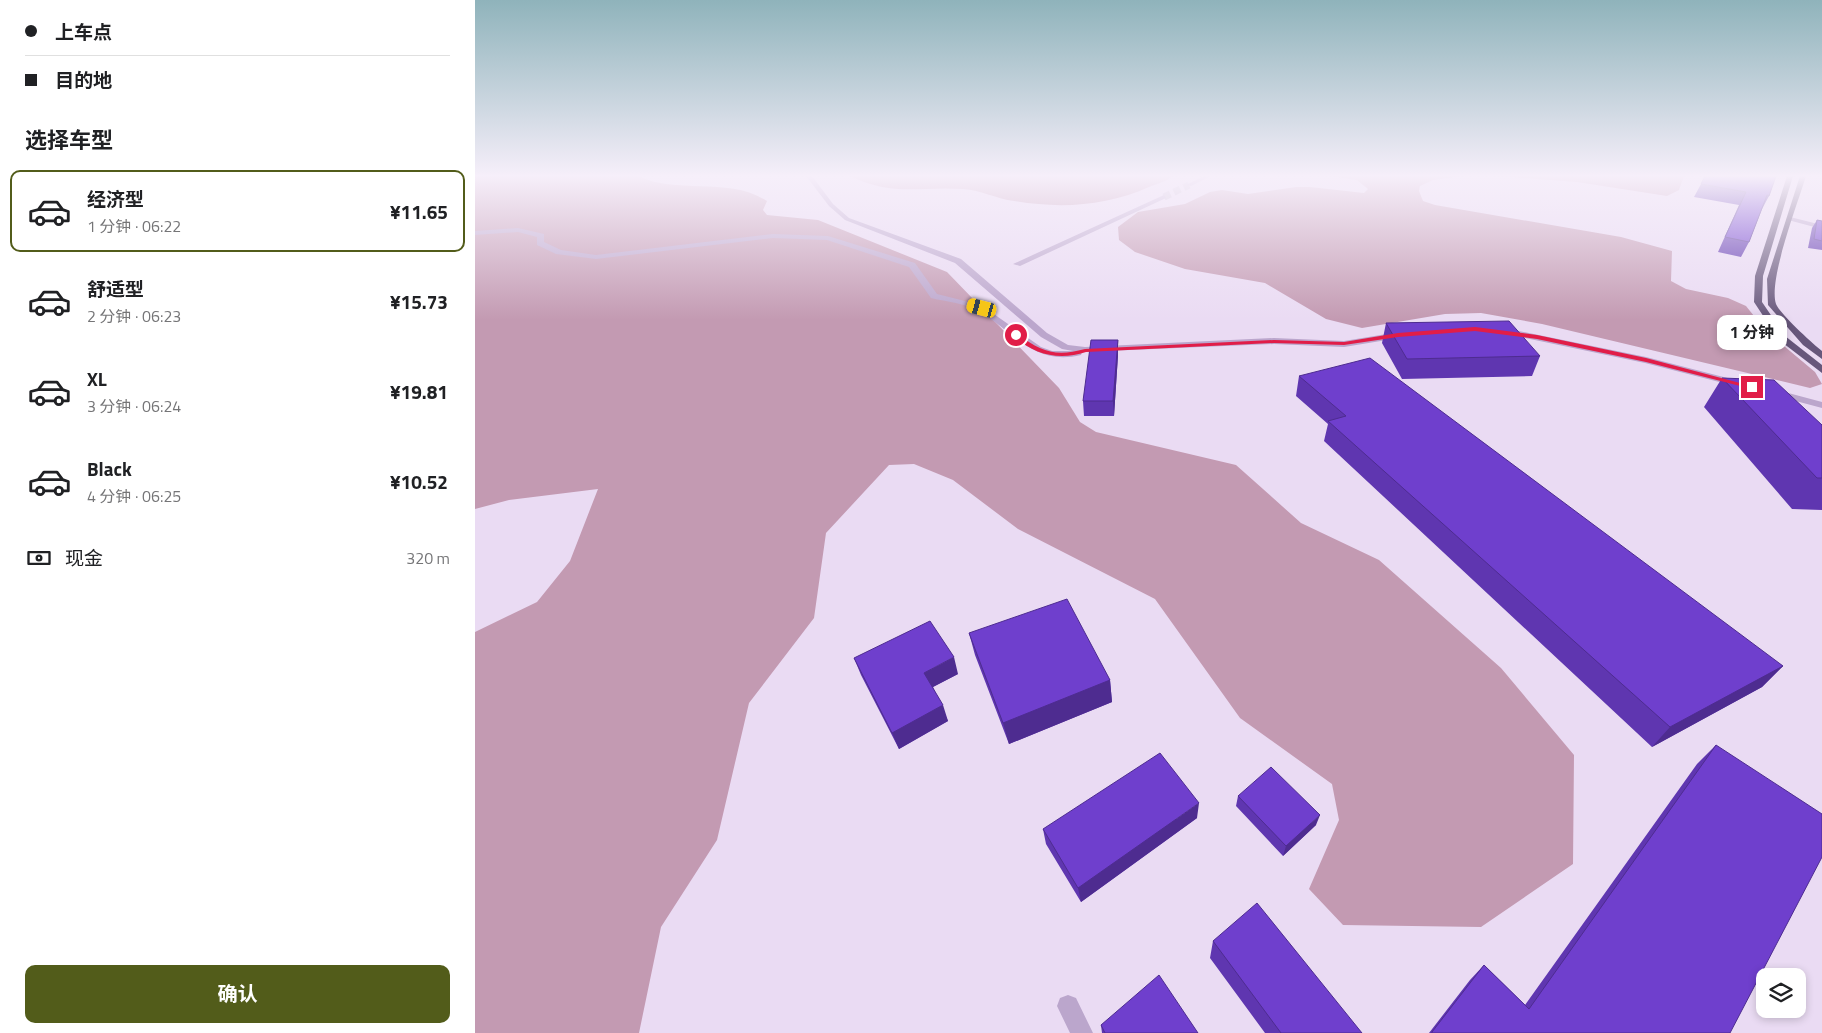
<!DOCTYPE html>
<html lang="zh">
<meta charset="utf-8">
<style>
:root{--surface:#fff;--page:#f6f6f6;--text:#202124;--muted:#757577;--line:#e0e0e0;--accent:#525c1a}
body{margin:0;font-family:"Titillium Web","Noto Sans SC",sans-serif;background:var(--page);color:var(--text);height:100vh;display:flex;flex-direction:column;font-size:19px;white-space:nowrap}
*{box-sizing:border-box;margin:0}
p{font-size:16px;color:var(--muted)}
.icon{flex:none;width:28px;height:28px;fill:none;stroke:currentColor;stroke-width:2;stroke-linecap:round;stroke-linejoin:round}
.map{position:relative;flex:1;overflow:hidden}
.drawer{display:flex;flex-direction:column;background:var(--surface);width:475px}
.drawer>*{flex:none}
.hud{display:grid;align-content:center;height:110px;padding:0 25px;background:var(--surface)}
.controls{position:absolute;left:1281px;top:968px;display:grid;gap:10px}
.controls a{display:grid;place-items:center;width:50px;height:50px;border-radius:10px;background:var(--surface);box-shadow:0 2px 8px #0003;font-size:25px}
.end{position:absolute;width:22px;height:22px;margin:-11px;border:6px solid #e11d48;background:#fff;box-shadow:0 0 0 2px #fff}
.from{border-radius:50%}
.bubble{position:absolute;height:35px;border-radius:10px;background:var(--surface);box-shadow:0 2px 8px #0003;font-size:16px;font-weight:700;line-height:35px;text-align:center}
.car{position:absolute;width:15px;height:30px;margin:-15px -8px;border-radius:6px;box-shadow:0 0 4px 1px #0007;background:linear-gradient(#f5c518 24%,#345 0 40%,#f5c518 0 76%,#345 0 86%,#f5c518 0)}
.hud b{display:flex;align-items:center;gap:18px;height:48px;font-size:19px}
.hud b+b{border-top:1px solid var(--line)}
.hud i{width:12px;height:12px;background:var(--text)}
ul{padding:0;list-style:none}
li{display:flex;align-items:center;gap:15px;height:82px;margin:0 10px 8px;padding:0 15px;border:2px solid transparent;border-radius:10px}
li div{flex:1}
li b{display:block;font-size:19px}
li em{font-style:normal;font-weight:700}
li.selected{border-color:var(--accent)}
li>.icon{width:45px;height:45px;stroke-width:1.5}
h2{padding:0 25px;font-size:22px;line-height:60px}
.pay{display:flex;align-items:center;gap:12px;height:55px;padding:0 25px;font-size:19px}
.pay p{margin-inline-start:auto}
.cta{display:flex;gap:10px;margin-top:auto;padding:10px 25px}
.cta a{flex:1;height:58px;border-radius:10px;background:var(--accent);color:#fff;font-size:20px;font-weight:700;line-height:58px;text-align:center}
main{display:flex;flex:1;min-height:0}
.map>svg:first-child{display:block}
.green{fill:#c39ab2}
.lines{fill:none;stroke-linecap:round;stroke-linejoin:round}
.minor-tunnel{stroke:#c4b7ce;stroke-width:7;stroke-dasharray:7 4;stroke-linecap:butt}
.minor{fill:#bba6cc;fill-rule:evenodd}
.major{fill:#67577b;fill-rule:evenodd}
.wall{fill:#5f36b0}
.shaded-wall{fill:#4e2c90}
.building{fill:#6f3fcd;stroke:#4e2c90}
.route{fill:#e11d48}
</style>
<main>
<section class="drawer">
<div class="hud">
<b><i class="from"></i>上车点</b>
<b><i></i>目的地</b>
</div>
<h2>选择车型</h2>
<ul>
<li class="selected"><svg class="icon" aria-label="car" viewBox="0 0 24 24"><path d="M5 17H2v-5l4-1 3-4h7l3 4 3 1v5h-3M9 17h6M6 11h13"/><circle cx="7" cy="17" r="2"/><circle cx="17" cy="17" r="2"/></svg><div><b>经济型</b><p>1 分钟 · 06:22</p></div><em>¥11.65</em></li>
<li><svg class="icon" aria-label="car" viewBox="0 0 24 24"><path d="M5 17H2v-5l4-1 3-4h7l3 4 3 1v5h-3M9 17h6M6 11h13"/><circle cx="7" cy="17" r="2"/><circle cx="17" cy="17" r="2"/></svg><div><b>舒适型</b><p>2 分钟 · 06:23</p></div><em>¥15.73</em></li>
<li><svg class="icon" aria-label="car" viewBox="0 0 24 24"><path d="M5 17H2v-5l4-1 3-4h7l3 4 3 1v5h-3M9 17h6M6 11h13"/><circle cx="7" cy="17" r="2"/><circle cx="17" cy="17" r="2"/></svg><div><b>XL</b><p>3 分钟 · 06:24</p></div><em>¥19.81</em></li>
<li><svg class="icon" aria-label="car" viewBox="0 0 24 24"><path d="M5 17H2v-5l4-1 3-4h7l3 4 3 1v5h-3M9 17h6M6 11h13"/><circle cx="7" cy="17" r="2"/><circle cx="17" cy="17" r="2"/></svg><div><b>Black</b><p>4 分钟 · 06:25</p></div><em>¥10.52</em></li>
</ul>
<div class="pay"><svg class="icon" aria-label="cash" viewBox="0 0 24 24"><path d="M3 7h18v10H3z"/><circle cx="12" cy="12" r="2"/></svg>现金<p>320 m</p></div>
<div class="cta"><a>确认</a></div>
</section>
<div class="map">
<svg width="1347" height="1033" viewBox="0 0 1347 1033">
<rect width="100%" height="100%" fill="#eadbf3"/>
<path class="green" d="M0,176H163C202,195 254,176 292,201L288,210L292,215L343,220L472,272L584,388L605,422L621,432L761,465L826,523L904,560L1026,668L1099,755L1098,864L1006,927L868,925L834,889L864,820L857,784L765,718L680,599L543,529L478,480L439,464L414,465L351,533L339,618L274,703L242,840L186,927L164,1033H0V632L62,602L95,561L123,489L34,500L0,509Z
M375,176H698C692,181 682,184 674,187C631,206 586,209 539,201C522,199 506,190 488,189C443,186 418,197 375,176Z
M853,176H989L958,180L945,186L944,191L948,201L960,205L1146,237L1197,251L1196,281L1211,289L1253,298L1271,306L1291,331L1340,372L1347,384L1335,388L1067,324L1006,313L970,314L887,328L851,319L790,283L710,269L660,252L644,240L643,227L663,212L710,204L735,192L747,190L773,194L821,187H835L889,193L893,189L882,180Z
M1021,176H1209L1204,190L1192,196L1102,182Z"/>
<g class="lines">
<path class="minor-tunnel" d="M689,197L714,185"/>
<path class="minor" d="M331,176H337L358,204L374,218L486,259L572,333L593,345L610,347L799,338L869,341L924,332L929,335L924,338L869,347L799,344L607,352L606,355C559,366 540,333 504,311C490,303 472,302 456,298L434,267L352,240L298,238L121,259L81,254L62,245V237L43,232L0,235V231L43,228L69,234V242L86,250L121,255L298,234L353,236L440,263L462,294L506,305L566,347L577,351H598L587,349L566,337L480,263L370,220L354,206Z
M729,176H736L716,186L711,185Z
M689,195L691,198L545,266L538,264Z
M1315,217L1347,225V229L1313,220V218Z
M1029,328L1171,357L1264,381L1265,383L1260,386L1170,363L1026,333V329Z
M1302,390L1347,402V408L1298,395V391Z
M593,995L601,998L618,1033H595L582,1006L585,998Z"/>
<path class="major" d="M1312,176H1318L1288,276L1287,302L1310,336L1347,365V373L1304,340L1279,302L1280,276Z
M1325,176H1331C1323,203 1293,280 1301,304C1305,314 1338,344 1347,351V359L1328,345L1293,305L1292,279Z"/>
</g>
<path class="wall" d="M1226,184L1294,196L1287,209L1274,242L1266,257L1243,252L1264,205L1219,197Z
M1342,220L1347,221V250L1333,248L1337,228Z
M911,323L1065,356L1057,376L927,379L907,343Z
M643,340V355L639,416H609L608,401Z
M824,376L1308,666L1287,687L1177,747L849,441L853,424L821,396Z
M1247,378L1347,425V510L1317,509L1229,407Z
M494,633L635,680L637,702L534,744L500,655Z
M379,658L483,674L458,687L473,721L424,749L386,675Z
M1241,745L1255,1033H954L995,980L1009,965L1050,1005L1222,764Z
M763,796L841,825L808,856L761,806Z
M722,818L606,902L571,844L568,829Z
M738,941L887,1033H790L735,958Z
M626,1025L723,1033H627Z"/>
<path class="shaded-wall" d="M643,340V355L639,416L638,401Z
M479,657L483,674L454,689L449,673Z
M1308,666L1287,687L1177,747L1195,727Z
M635,680L637,702L534,744L528,723Z
M468,705L473,721L424,749L417,733Z
M724,803L722,818L606,902L603,888Z
M845,815L841,825L808,856L811,846Z"/>
<path class="building" d="M1230,176H1301L1294,196L1292,195L1274,242L1250,237L1271,192L1226,184Z
M1342,220L1347,221V241L1339,239Z
M1034,321L1065,356L932,359L911,323Z
M616,340H643L638,401H608Z
M895,358L1308,666L1195,727L853,421L871,416L824,376Z
M1247,378L1299,380L1347,425V478H1342Z
M592,599L635,680L528,723L494,633Z
M455,621L479,657L449,673L468,705L417,733L379,658Z
M1241,745L1347,814V857L1255,1033H957V1032L1009,965L1054,1009Z
M685,753L724,803L603,888L568,829Z
M796,767L845,815L811,846L763,796Z
M782,903L887,1033H806L738,941Z
M684,975L723,1033H630L626,1025Z"/>
<linearGradient id="sky" x2="0" y2="1"><stop stop-color="#8fb3bb"/><stop offset="0.55" stop-color="#f6effa"/><stop offset="1" stop-color="#f6effa" stop-opacity="0"/></linearGradient>
<rect width="1347" height="320" fill="url(#sky)"/>
<path class="route" d="M1000,327L1062,335L1171,358L1280,387L1277,389L1171,362L1062,339L1000,331L923,337L869,345L799,343L611,352C584,361 558,355 538,335L543,334C566,352 581,357 610,349L799,340L869,342L923,333Z"/>
</svg>
<div class="controls">
<a><svg class="icon" aria-label="layers" viewBox="0 0 24 24"><path d="M12 4l9 5-9 5-9-5zM3 14l9 5 9-5"/></svg></a>
</div>
<i class="end from" style="left:541px;top:335px"></i>
<i class="end" style="left:1277px;top:387px"></i>
<div class="bubble" style="left:1242px;top:315px;width:70px">1 分钟</div>
<i class="car" style="left:507px;top:308px;rotate:285deg"></i>
</div>
</main>
